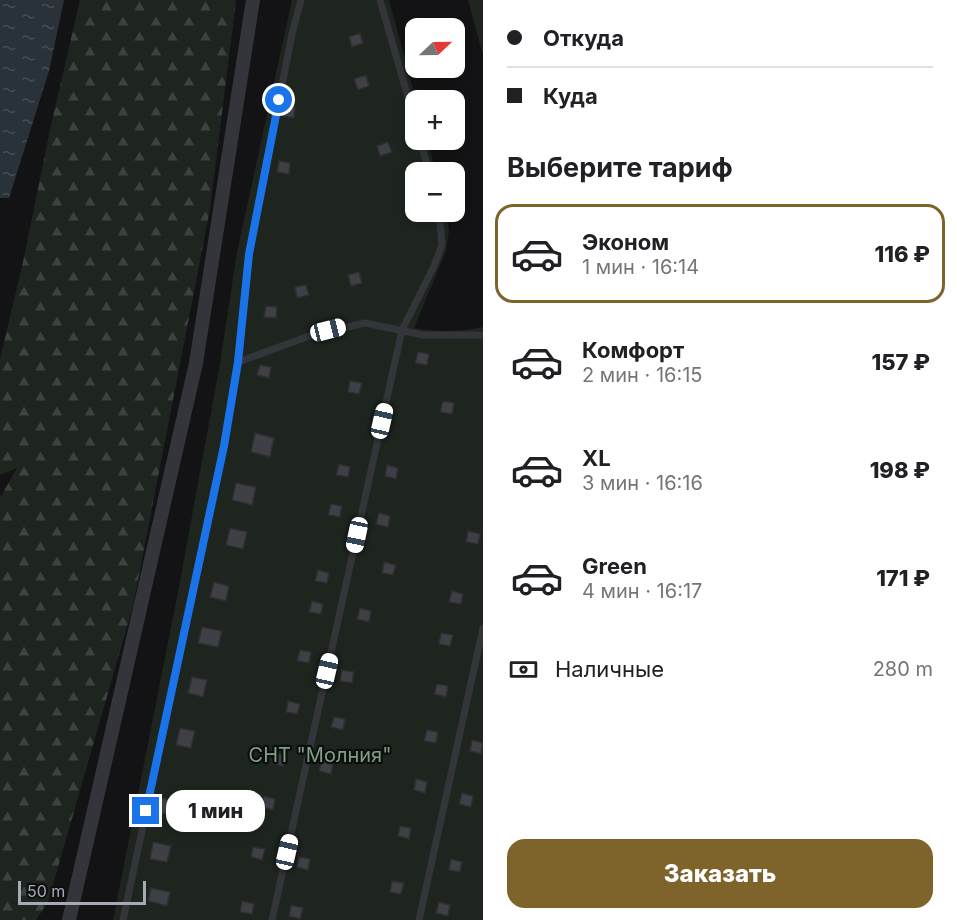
<!DOCTYPE html>
<html lang="ru">
<meta charset="utf-8">
<style>
:root{--surface:#fff;--page:#f6f6f6;--text:#202124;--muted:#757577;--line:#e0e0e0;--accent:#7e642a}
body{margin:0;font-family:Inter,sans-serif;background:var(--page);color:var(--text);height:100vh;display:flex;flex-direction:column;font-size:22px;white-space:nowrap}
*{box-sizing:border-box;margin:0}
p{font-size:20px;color:var(--muted)}
.icon{flex:none;width:33px;height:33px;fill:none;stroke:currentColor;stroke-width:2;stroke-linecap:round;stroke-linejoin:round}
.map{position:relative;flex:1;overflow:hidden}
.details{display:flex;flex-direction:column;background:var(--surface);width:474px}
.details>*{flex:none}
.hud{display:grid;align-content:center;height:132px;padding:0 24px;background:var(--surface)}
.needle{width:39px;rotate:68deg}
.buttons{position:absolute;left:405px;top:18px;display:grid;gap:12px}
.buttons a{display:grid;place-items:center;width:60px;height:60px;border-radius:12px;background:var(--surface);box-shadow:0 3px 9px #0003;font-size:30px}
.scale{position:absolute;left:18px;bottom:15px;width:128px;box-sizing:border-box;padding-left:6px;border:3px solid #a5aab5;border-top:0;font-size:16px;line-height:21px;white-space:nowrap;color:#a5aab5;-webkit-text-stroke:4px #0e0e10;paint-order:stroke}
.end{position:absolute;width:27px;height:27px;margin:-14px;border:8px solid #1a73e8;background:#fff;box-shadow:0 0 0 3px #fff}
.from{border-radius:50%}
.bubble{position:absolute;height:42px;border-radius:18px;background:var(--surface);box-shadow:0 3px 9px #0003;font-size:20px;font-weight:800;line-height:42px;text-align:center}
.car{position:absolute;width:18px;height:36px;margin:-18px -9px;border-radius:8px;box-shadow:0 0 4px 2px #0007;background:linear-gradient(#fff 24%,#345 0 40%,#fff 0 76%,#345 0 86%,#fff 0)}
.hud b{display:flex;align-items:center;gap:21px;height:57px;font-size:22px}
.hud b+b{border-top:2px solid var(--line)}
.hud i{width:15px;height:15px;background:var(--text)}
ul{padding:0;list-style:none}
li{display:flex;align-items:center;gap:18px;height:99px;margin:0 12px 9px;padding:0 12px;border:3px solid transparent;border-radius:18px}
li div{flex:1}
li b{display:block;font-size:22px}
li em{font-style:normal;font-weight:800}
li.current{border-color:var(--accent)}
li>.icon{width:54px;height:54px;stroke-width:1.5}
h2{padding:0 24px;font-size:27px;line-height:72px}
.pay{display:flex;align-items:center;gap:15px;height:66px;padding:0 24px;font-size:22px}
.pay p{margin-inline-start:auto}
.cta{display:flex;gap:12px;margin-top:auto;padding:12px 24px}
.cta a{flex:1;height:69px;border-radius:18px;background:var(--accent);color:#fff;font-size:24px;font-weight:800;line-height:69px;text-align:center}
main{display:flex;flex:1;min-height:0}
.map>svg:first-child{display:block}
.green{fill:#1e251f}
.forest{fill:url(#forest-firs)}
.water{fill:url(#water-ripples)}
.building{fill:#3f4045;stroke:#2e2d31;stroke-width:1.5}
.lines{fill:none;stroke-linecap:round;stroke-linejoin:round}
.lane{stroke:#34353a;stroke-width:7}
.street{stroke:#34353a;stroke-width:14}
.route{stroke:#1a73e8;stroke-width:8}
.labels{text-anchor:middle;dominant-baseline:central;stroke-width:4.5;stroke-linejoin:round;paint-order:stroke}
.park-label{font-size:20px;fill:#7ca080;stroke:#0e0e10}
</style>
<main>
<div class="map">
<svg width="483" height="920" viewBox="0 0 483 920">
<defs>
<pattern id="forest-firs" width="22" height="20" patternUnits="userSpaceOnUse" patternTransform="scale(1.5)"><rect width="22" height="20" fill="#1e251f"/><path d="M5 1l3.5 6h-7zM16 11l3.5 6h-7z" fill="#3c423d"/></pattern>
<pattern id="water-ripples" width="26" height="14" patternUnits="userSpaceOnUse" patternTransform="scale(1.5)"><rect width="26" height="14" fill="#2a3239"/><path d="M2 4q2-2 4 0t4 0M15 11q2-2 4 0t4 0" fill="none" stroke="#464d53"/></pattern>
</defs>
<rect width="100%" height="100%" fill="#131315"/>
<path class="green" d="M292,0H389L416,100V140H427L436,172H416V212H446L449,230L446,251L414,328C438,332 459,332 483,327V920H113L179,587L220,363L237,252Z
M468,0H483V55Z"/>
<path class="forest" d="M80,0H236L210,209L133,606L48,902L36,920H0V498L17,468L0,475V359L23,262L51,125Z"/>
<path class="water" d="M0,0H64L49,71L9,198H0Z"/>
<path class="building" d="M360,33L363,43L352,47L349,37Z
M366,75L369,86L358,90L354,79Z
M283,105L295,107L294,118L282,116Z
M388,142L392,152L380,156L377,146Z
M279,161L290,163L289,174L277,172Z
M359,272L362,283L351,286L348,275Z
M306,285L309,295L297,298L295,287Z
M266,306L277,307L276,318L264,317Z
M418,352L429,354L427,365L415,363Z
M260,365L271,367L269,378L257,375Z
M350,381L362,383L359,394L348,392Z
M443,401L454,403L452,414L440,412Z
M255,433L274,438L270,457L251,452Z
M339,464L350,467L348,477L336,475Z
M387,465L398,468L396,479L385,476Z
M236,483L256,487L252,505L232,500Z
M331,504L342,506L340,517L328,515Z
M379,513L390,516L388,527L376,524Z
M230,528L247,532L243,549L226,545Z
M468,531L480,534L478,544L466,542Z
M384,562L396,565L393,575L382,573Z
M318,570L329,573L327,583L315,581Z
M214,582L229,586L226,601L210,597Z
M452,591L463,594L461,604L449,602Z
M312,601L323,604L321,614L309,612Z
M360,608L371,611L369,622L357,619Z
M202,627L222,631L218,647L198,643Z
M441,633L453,635L450,646L439,644Z
M300,650L311,652L309,663L297,661Z
M342,670L354,672L352,683L340,681Z
M192,677L207,680L203,697L188,693Z
M437,684L448,686L446,697L434,694Z
M288,701L300,704L297,714L286,712Z
M334,717L345,719L343,730L331,727Z
M180,728L195,731L191,748L176,745Z
M427,730L438,732L436,743L424,741Z
M472,740L483,743L481,754L470,751Z
M275,753L287,755L284,766L272,764Z
M322,761L333,763L331,774L319,771Z
M416,779L427,782L425,793L414,790Z
M462,793L473,796L471,807L459,804Z
M264,796L275,799L273,810L261,807Z
M162,798L179,802L176,816L159,813Z
M400,826L411,828L409,839L398,836Z
M153,842L171,846L167,862L150,859Z
M253,847L265,849L262,860L251,857Z
M299,857L310,859L308,870L297,867Z
M451,859L462,862L460,872L449,870Z
M392,881L404,883L401,894L390,892Z
M151,888L170,892L167,906L148,901Z
M242,901L254,904L252,914L240,912Z
M439,902L450,905L448,916L436,913Z
M291,905L303,908L300,919L289,916Z"/>
<g class="lines">
<path class="lane" d="M380,0L416,125
M420,140L429,172
M238,362L312,335L365,323L423,335H483
M123,920L224,446L238,362L249,254L292,34L301,0
M272,920L402,330L434,266L442,245L439,212
M419,920L483,628"/>
<path class="street" d="M69,920L196,363L253,0"/>
</g>
<g class="lines">
<path class="route" d="M146,811L224,446L238,362L249,254L279,100"/>
</g>
<g class="labels">
<g class="park-label">
<text x="320" y="755">СНТ "Молния"</text>
</g>
</g>
</svg>
<div class="buttons">
<a><svg class="needle" viewBox="-14 -14 28 28"><path d="M0-13l5 13h-10z" fill="#e53935"/><path d="M0 13l5-13h-10z" fill="#757577"/></svg></a>
<a>+</a>
<a>−</a>
</div>
<div class="scale">50 m</div>
<i class="end from" style="left:279px;top:100px"></i>
<i class="end" style="left:146px;top:811px"></i>
<div class="bubble" style="left:166px;top:790px;width:99px">1 мин</div>
<i class="car" style="left:328px;top:330px;rotate:76deg"></i>
<i class="car" style="left:382px;top:421px;rotate:13deg"></i>
<i class="car" style="left:357px;top:535px;rotate:192deg"></i>
<i class="car" style="left:327px;top:671px;rotate:13deg"></i>
<i class="car" style="left:287px;top:852px;rotate:13deg"></i>
</div>
<section class="details">
<div class="hud">
<b><i class="from"></i>Откуда</b>
<b><i></i>Куда</b>
</div>
<h2>Выберите тариф</h2>
<ul>
<li class="current"><svg class="icon" aria-label="car" viewBox="0 0 24 24"><path d="M5 17H2v-5l4-1 3-4h7l3 4 3 1v5h-3M9 17h6M6 11h13"/><circle cx="7" cy="17" r="2"/><circle cx="17" cy="17" r="2"/></svg><div><b>Эконом</b><p>1 мин · 16:14</p></div><em>116 ₽</em></li>
<li><svg class="icon" aria-label="car" viewBox="0 0 24 24"><path d="M5 17H2v-5l4-1 3-4h7l3 4 3 1v5h-3M9 17h6M6 11h13"/><circle cx="7" cy="17" r="2"/><circle cx="17" cy="17" r="2"/></svg><div><b>Комфорт</b><p>2 мин · 16:15</p></div><em>157 ₽</em></li>
<li><svg class="icon" aria-label="car" viewBox="0 0 24 24"><path d="M5 17H2v-5l4-1 3-4h7l3 4 3 1v5h-3M9 17h6M6 11h13"/><circle cx="7" cy="17" r="2"/><circle cx="17" cy="17" r="2"/></svg><div><b>XL</b><p>3 мин · 16:16</p></div><em>198 ₽</em></li>
<li><svg class="icon" aria-label="car" viewBox="0 0 24 24"><path d="M5 17H2v-5l4-1 3-4h7l3 4 3 1v5h-3M9 17h6M6 11h13"/><circle cx="7" cy="17" r="2"/><circle cx="17" cy="17" r="2"/></svg><div><b>Green</b><p>4 мин · 16:17</p></div><em>171 ₽</em></li>
</ul>
<div class="pay"><svg class="icon" aria-label="cash" viewBox="0 0 24 24"><path d="M3 7h18v10H3z"/><circle cx="12" cy="12" r="2"/></svg>Наличные<p>280 m</p></div>
<div class="cta"><a>Заказать</a></div>
</section>
</main>
